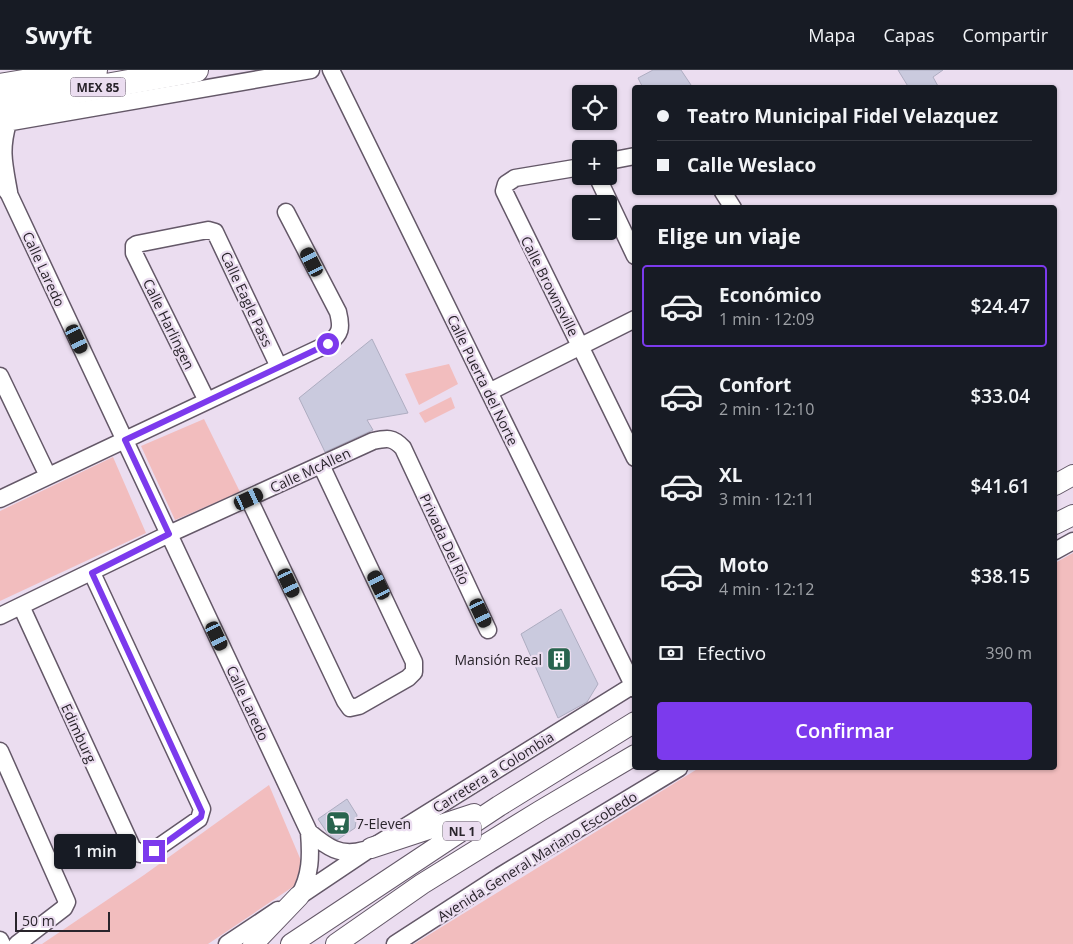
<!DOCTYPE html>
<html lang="es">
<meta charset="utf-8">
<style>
:root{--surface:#171b24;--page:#242831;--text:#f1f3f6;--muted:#9ea1a6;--line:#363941;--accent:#7c3aed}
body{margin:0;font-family:"Open Sans",sans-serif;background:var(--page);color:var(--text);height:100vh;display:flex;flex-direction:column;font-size:19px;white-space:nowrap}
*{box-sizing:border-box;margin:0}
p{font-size:16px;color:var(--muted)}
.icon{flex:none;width:28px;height:28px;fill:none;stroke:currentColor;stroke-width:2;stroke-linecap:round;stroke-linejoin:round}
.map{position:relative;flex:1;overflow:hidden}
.drawer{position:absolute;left:632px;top:135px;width:425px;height:565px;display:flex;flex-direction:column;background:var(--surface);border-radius:5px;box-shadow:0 1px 4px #0004}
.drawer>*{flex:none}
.banner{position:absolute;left:632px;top:15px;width:425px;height:110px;border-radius:5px;box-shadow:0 1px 4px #0004;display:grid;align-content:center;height:110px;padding:0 25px;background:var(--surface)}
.buttons{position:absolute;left:572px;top:15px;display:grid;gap:10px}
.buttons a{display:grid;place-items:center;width:45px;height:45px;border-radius:5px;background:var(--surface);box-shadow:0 1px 4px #0004;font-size:25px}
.scale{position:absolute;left:15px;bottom:12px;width:95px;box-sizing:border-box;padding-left:5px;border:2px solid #29242b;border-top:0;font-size:14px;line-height:18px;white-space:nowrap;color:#29242b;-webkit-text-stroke:4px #ebddf0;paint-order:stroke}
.end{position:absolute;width:22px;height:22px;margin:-11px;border:6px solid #7c3aed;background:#fff;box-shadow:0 0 0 2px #fff}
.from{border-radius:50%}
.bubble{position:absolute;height:35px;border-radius:5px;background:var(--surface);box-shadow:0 1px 4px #0004;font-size:16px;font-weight:600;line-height:35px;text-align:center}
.car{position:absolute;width:15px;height:30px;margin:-15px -8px;border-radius:6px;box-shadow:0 0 4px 1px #0007;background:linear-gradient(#222 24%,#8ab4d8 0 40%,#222 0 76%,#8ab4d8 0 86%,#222 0)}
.banner b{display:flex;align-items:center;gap:18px;height:48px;font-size:19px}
.banner b+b{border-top:1px solid var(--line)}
.banner i{width:12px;height:12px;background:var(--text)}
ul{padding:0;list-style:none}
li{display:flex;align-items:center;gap:15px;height:82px;margin:0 10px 8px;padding:0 15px;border:2px solid transparent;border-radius:5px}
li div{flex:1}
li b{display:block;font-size:19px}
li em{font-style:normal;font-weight:600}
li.selected{border-color:var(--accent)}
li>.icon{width:45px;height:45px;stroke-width:1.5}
h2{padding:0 25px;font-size:22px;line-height:60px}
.pay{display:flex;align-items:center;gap:12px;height:55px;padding:0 25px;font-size:19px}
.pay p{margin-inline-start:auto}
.cta{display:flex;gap:10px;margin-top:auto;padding:10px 25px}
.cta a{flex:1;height:58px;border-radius:5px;background:var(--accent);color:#fff;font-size:20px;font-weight:600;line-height:58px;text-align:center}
header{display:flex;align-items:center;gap:30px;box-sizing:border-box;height:70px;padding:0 25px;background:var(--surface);border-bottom:1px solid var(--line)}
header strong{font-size:24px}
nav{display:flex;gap:28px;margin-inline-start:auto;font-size:18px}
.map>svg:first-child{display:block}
.green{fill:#f2bdbe}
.building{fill:#cacade;stroke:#aeadc1}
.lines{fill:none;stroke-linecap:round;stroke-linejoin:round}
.minor-casing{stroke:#645868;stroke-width:19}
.major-casing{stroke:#645868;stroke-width:22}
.highway-casing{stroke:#645868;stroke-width:26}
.minor{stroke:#fff;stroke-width:16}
.major{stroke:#fff;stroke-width:20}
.highway{stroke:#fff;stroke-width:24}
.route{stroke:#7c3aed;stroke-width:6}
.labels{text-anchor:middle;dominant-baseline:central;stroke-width:4.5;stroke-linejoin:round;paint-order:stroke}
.shield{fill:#ebddf0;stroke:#635c66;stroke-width:1}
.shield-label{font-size:12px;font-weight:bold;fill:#29242b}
.street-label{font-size:14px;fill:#29242b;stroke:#ebddf0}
.poi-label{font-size:14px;fill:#29242b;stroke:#ebddf0;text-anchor:end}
</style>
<header>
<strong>Swyft</strong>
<nav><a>Mapa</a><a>Capas</a><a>Compartir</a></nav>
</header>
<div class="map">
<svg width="1073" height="874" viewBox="0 0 1073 874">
<rect width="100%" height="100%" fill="#ebddf0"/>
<path class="green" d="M449,294L458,314L419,335L405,304Z
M451,327L455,338L425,353L419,343Z
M204,349L240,422L175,450L141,376Z
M113,387L146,463L0,531V441Z
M1073,483V874H414L699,698H1055V493Z
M269,715L302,793L294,816L208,874H42L144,805Z"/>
<path class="building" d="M653,0H681L693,18H643L638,8Z
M898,0H943L933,7L939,18H909Z
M372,269L408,343L367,350L373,360L325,382L299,328Z
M561,539L598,614L587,632L558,648L521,564Z
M347,729L357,745L355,758L337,770L328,764L318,749Z"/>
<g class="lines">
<defs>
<path id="minor" d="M331,0L635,619
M8,53C0,80 4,94 9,122
M0,54L311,0
M609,91L635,86
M581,97L515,108L506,114L504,121L635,388
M597,106L635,186
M0,112L9,124L309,762C311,786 311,805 299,826
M723,122L733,138
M0,306L48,406
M489,322L635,249
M207,331L134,183V176L137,174L208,160L215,162L279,297
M0,429L328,274C341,264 342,258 338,242L286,142
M249,429L345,631L350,638L359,636L408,608L414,602V592L321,395
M1055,481L1073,471
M21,536L132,777L140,784L150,783L199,749L202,739L92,503
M0,546L169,464L373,371C387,368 393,367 403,378L488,560
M0,681L67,832L64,838L17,874
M309,762C327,777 340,787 364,780
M301,825L371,778L635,614
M0,870L2,874
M227,874L278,840
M395,874L500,806L679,698"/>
<path id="major" d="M1055,415L1073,405
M1055,454L1073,445
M371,778L474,744
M253,874L299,826
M291,874L499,736L635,652
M336,874L422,814L540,741L635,685"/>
<path id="highway" d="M0,16L95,0
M0,35L196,0"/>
</defs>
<use href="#minor" class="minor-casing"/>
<use href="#major" class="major-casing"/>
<use href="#highway" class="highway-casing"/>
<use href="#minor" class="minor"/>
<use href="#major" class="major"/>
<use href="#highway" class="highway"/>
</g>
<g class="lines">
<path class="route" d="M154,781L201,747L202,742L92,503L169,464L125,370L328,274"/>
</g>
<defs>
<symbol id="building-square" viewBox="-11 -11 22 22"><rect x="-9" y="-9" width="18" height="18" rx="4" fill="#28644e" stroke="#ebddf0"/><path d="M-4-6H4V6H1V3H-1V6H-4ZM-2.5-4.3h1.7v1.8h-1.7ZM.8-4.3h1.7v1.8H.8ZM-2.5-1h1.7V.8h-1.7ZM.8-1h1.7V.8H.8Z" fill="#fff"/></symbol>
<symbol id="supermarket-square" viewBox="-11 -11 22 22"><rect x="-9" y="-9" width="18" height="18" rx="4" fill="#28644e" stroke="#ebddf0"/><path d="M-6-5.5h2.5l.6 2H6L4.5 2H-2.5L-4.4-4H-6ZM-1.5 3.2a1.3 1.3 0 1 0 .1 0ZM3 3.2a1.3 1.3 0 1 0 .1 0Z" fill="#fff"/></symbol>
</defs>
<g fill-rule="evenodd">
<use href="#building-square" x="545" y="575" width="28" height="28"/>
<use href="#supermarket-square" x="324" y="739" width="28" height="28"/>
</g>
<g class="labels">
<g class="shield">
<rect x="70.5" y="7.5" width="55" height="19" rx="4"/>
<rect x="443" y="751.5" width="38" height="19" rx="4"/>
</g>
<g class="shield-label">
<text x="98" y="17">MEX 85</text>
<text x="462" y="761">NL 1</text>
</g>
<g class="street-label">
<text transform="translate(44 199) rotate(65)">Calle Laredo</text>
<text transform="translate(550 216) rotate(63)">Calle Brownsville</text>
<text transform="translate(247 229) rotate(65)">Calle Eagle Pass</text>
<text transform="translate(169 254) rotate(64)">Calle Harlingen</text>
<text transform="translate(483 310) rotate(64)">Calle Puerta del Norte</text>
<text transform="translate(310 400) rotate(-25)">Calle McAllen</text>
<text transform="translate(445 469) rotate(65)">Privada Del Río</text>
<text transform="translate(248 633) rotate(65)">Calle Laredo</text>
<text transform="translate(79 663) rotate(65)">Edimburg</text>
<text transform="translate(493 702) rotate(-32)">Carretera a Colombia</text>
<text transform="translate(537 786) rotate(-32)">Avenida General Mariano Escobedo</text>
</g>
<g class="poi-label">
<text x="542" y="589">Mansión Real</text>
<text x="356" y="753" text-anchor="start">7-Eleven</text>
</g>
</g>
</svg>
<div class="buttons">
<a><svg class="icon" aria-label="locate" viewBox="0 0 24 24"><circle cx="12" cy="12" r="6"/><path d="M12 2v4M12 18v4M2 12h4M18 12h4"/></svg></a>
<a>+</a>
<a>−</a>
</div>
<div class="scale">50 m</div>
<i class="end from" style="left:328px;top:274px"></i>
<i class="end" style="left:154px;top:781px"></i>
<div class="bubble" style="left:54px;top:764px;width:82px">1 min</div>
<i class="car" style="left:312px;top:192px;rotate:333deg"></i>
<i class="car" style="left:77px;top:269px;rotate:155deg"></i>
<i class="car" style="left:249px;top:429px;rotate:65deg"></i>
<i class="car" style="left:289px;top:513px;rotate:155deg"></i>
<i class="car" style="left:379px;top:515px;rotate:334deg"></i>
<i class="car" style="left:481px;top:543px;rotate:155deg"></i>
<i class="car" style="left:217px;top:566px;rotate:155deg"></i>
<div class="banner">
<b><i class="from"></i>Teatro Municipal Fidel Velazquez</b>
<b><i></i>Calle Weslaco</b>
</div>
<section class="drawer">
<h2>Elige un viaje</h2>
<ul>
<li class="selected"><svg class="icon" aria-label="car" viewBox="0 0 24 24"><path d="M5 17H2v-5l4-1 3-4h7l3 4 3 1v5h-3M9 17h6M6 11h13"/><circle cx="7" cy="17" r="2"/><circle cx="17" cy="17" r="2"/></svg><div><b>Económico</b><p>1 min · 12:09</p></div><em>$24.47</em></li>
<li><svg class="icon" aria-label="car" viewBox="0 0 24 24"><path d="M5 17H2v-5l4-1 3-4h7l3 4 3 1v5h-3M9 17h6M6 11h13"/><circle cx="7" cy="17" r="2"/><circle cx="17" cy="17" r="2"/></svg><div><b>Confort</b><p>2 min · 12:10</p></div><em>$33.04</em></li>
<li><svg class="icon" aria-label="car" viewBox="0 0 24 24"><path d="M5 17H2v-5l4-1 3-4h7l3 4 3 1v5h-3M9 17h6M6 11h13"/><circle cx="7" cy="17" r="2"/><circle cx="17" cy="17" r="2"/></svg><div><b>XL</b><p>3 min · 12:11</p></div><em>$41.61</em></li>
<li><svg class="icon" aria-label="car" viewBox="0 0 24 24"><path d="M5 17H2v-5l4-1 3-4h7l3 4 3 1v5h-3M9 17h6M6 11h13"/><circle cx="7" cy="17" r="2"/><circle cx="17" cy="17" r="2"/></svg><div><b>Moto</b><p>4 min · 12:12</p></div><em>$38.15</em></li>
</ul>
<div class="pay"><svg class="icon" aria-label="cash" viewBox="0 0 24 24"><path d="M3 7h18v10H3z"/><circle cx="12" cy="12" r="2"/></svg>Efectivo<p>390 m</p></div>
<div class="cta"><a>Confirmar</a></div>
</section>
</div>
